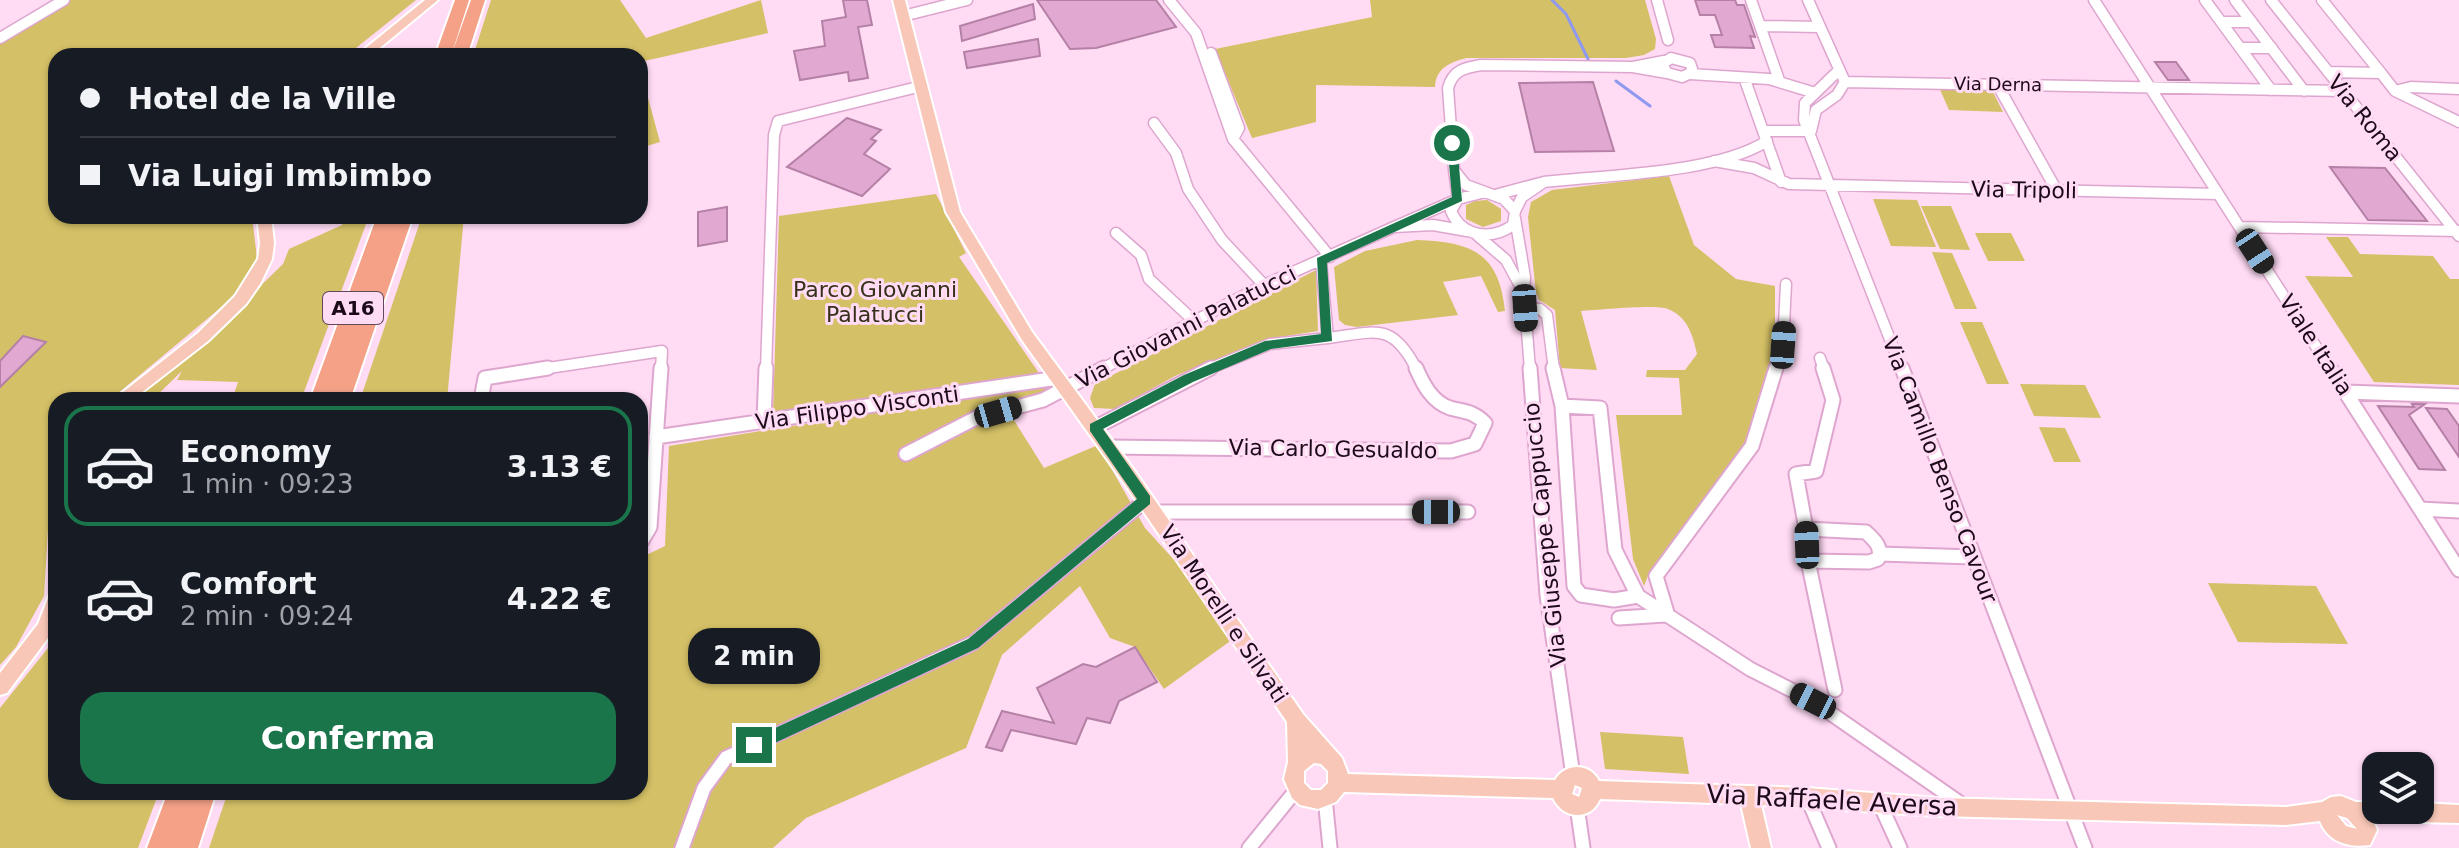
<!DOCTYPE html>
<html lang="it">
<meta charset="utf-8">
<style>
:root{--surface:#171b24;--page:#242831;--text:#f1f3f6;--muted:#9ea1a6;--line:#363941;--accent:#1a754a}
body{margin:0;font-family:"DejaVu Sans",sans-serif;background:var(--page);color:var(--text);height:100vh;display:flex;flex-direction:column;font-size:30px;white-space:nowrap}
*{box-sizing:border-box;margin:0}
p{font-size:26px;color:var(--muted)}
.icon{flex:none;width:44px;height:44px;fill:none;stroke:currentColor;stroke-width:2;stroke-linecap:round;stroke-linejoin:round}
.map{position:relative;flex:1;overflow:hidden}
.details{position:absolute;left:48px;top:392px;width:600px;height:408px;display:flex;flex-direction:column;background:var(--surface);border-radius:24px;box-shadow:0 2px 6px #0004}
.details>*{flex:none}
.guide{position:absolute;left:48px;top:48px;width:600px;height:176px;border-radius:24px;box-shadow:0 2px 6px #0004;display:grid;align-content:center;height:176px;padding:0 32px;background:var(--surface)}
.buttons{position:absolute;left:2362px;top:752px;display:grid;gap:16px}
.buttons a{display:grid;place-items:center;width:72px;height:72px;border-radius:16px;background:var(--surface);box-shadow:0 2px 6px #0004;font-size:40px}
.end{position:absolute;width:36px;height:36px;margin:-18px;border:10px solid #1a754a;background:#fff;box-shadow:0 0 0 4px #fff}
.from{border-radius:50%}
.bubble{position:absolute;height:56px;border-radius:24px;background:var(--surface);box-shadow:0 2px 6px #0004;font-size:26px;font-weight:700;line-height:56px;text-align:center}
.car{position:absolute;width:24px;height:48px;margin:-24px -12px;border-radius:10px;box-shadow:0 0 6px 2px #0007;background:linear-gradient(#222 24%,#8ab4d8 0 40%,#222 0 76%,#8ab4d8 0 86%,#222 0)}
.guide b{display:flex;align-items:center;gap:28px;height:76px;font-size:30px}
.guide b+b{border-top:2px solid var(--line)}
.guide i{width:20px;height:20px;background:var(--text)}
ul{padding:14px 0 0;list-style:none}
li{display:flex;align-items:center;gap:24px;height:120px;margin:0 16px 12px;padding:0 16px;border:4px solid transparent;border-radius:24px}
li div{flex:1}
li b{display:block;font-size:30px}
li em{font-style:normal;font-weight:700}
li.selected{border-color:var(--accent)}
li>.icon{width:72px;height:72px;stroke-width:1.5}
.button{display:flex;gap:16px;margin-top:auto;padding:16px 32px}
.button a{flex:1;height:92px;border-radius:24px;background:var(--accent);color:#fff;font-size:32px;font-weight:700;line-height:92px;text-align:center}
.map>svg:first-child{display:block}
.green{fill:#d4c066}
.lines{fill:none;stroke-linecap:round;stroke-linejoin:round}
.stream{stroke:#8e99ef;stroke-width:3}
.building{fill:#e1a9d1;stroke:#b580a6;stroke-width:2}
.minor-far1-casing{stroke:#dea6ce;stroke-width:13}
.minor-casing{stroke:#dea6ce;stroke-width:17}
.major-casing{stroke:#fff;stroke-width:4}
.highway-casing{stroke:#fff;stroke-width:4}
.minor-far1{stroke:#fff;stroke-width:10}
.minor{stroke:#fff;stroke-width:13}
.major{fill:#f9c7b8;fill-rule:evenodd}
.highway{fill:#f5a188;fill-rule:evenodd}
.route{fill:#1a754a}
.labels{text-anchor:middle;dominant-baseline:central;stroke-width:6;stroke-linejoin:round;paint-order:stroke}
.far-street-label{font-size:18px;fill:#1d0a19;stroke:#ffdbf4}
.shield{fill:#ffdbf4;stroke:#61495b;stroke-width:2}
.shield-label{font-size:20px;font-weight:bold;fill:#1d0a19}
.street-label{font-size:22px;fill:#1d0a19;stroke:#ffdbf4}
.park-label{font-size:22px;fill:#353019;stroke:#ffdbf4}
.near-street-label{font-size:26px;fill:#1d0a19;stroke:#ffdbf4}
</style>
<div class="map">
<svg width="2459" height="848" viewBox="0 0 2459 848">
<rect width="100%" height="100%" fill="#ffdbf4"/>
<path class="green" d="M68,0H416L346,56H56V216H252L257,258L245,284L225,304L110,400H56V467L51,479L44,596L16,647L0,665V41Z
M491,0H620L646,38L761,0L768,33L640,62V56H473Z
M1370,0H1645L1656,39L1655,49L1644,55L1626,58H1467C1450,62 1436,68 1435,87L1316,85V122L1252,138L1215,49L1372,17Z
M640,68L660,142L640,148Z
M1938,85L1990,86L2003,112L1949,110Z
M1669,176L1694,245L1736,279L1775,286V343L1747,444L1649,573L1644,586L1633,559L1616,415H1682L1679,378L1646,377L1647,370H1685L1697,354C1693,336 1688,317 1668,309C1656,304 1598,310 1581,311L1597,370L1560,368L1555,310L1539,300L1536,293L1528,217L1531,202L1552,190Z
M936,194L966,253L959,257L1041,376L773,415L779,216Z
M1873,199L1917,200L1936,247L1891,246Z
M1487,200L1501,209V221L1483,227L1466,219V205L1475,201Z
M1921,206H1951L1970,250L1940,249Z
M344,216H369L301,400H232L238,382L177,380L182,371L152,400H130L208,337L283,264L289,249L342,225Z
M422,216H464L447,400H360Z
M1975,233H2011L2025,261H1988Z
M2326,237H2348L2360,254L2433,256L2450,279H2459V385L2374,382L2305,276L2353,277Z
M1417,240C1472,242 1499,253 1505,311L1498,312L1481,276L1443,282L1458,315L1357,327L1345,325L1339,320L1334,267L1365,251Z
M1932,252L1952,253L1977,309H1955Z
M1316,270L1318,331L1266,339L1175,376L1115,409L1094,408L1090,398L1095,384Z
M1960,322H1982L2009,384H1987Z
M1051,384L1062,395L1012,417L1044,468L1098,445L1145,528L1197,585L1233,639L1164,689L1135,647L1110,638L1080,586L1002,655L966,748L806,818L773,848H209L228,792H640V558L665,546L669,446Z
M2020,384L2085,385L2101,418L2034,416Z
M2039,427L2065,428L2081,462H2054Z
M2208,583L2316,586L2348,644L2238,642Z
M56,638V792H159L138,848H0V708Z
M1600,732L1683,737L1689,774L1605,769Z"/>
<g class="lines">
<path class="stream" d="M1552,0L1566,14L1588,59
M1616,81L1650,106"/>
</g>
<path class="building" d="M843,0H867L872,25L858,27L868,78L849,81L848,72L800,80L794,51L825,46L822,21L846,17Z
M1037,0H1156L1176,27L1096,48L1070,49Z
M1695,0H1735L1737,5H1744L1755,37L1750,36L1754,48L1715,47L1711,35H1722L1715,15H1700Z
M1033,4L1035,19L962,41L960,26Z
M1038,39L1040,56L967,68L964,52Z
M2155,62H2176L2189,80H2168Z
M1593,82L1614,151L1535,152L1519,83Z
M847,118L881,130L871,139L876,141L864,154L890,169L862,196L787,167Z
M2330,167L2385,168L2427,221L2368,220Z
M727,207V241L698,246V212Z
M23,336L46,342L0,387V361Z
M2412,404H2425L2409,415L2445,470L2419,469L2378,406L2414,407Z
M2426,408L2447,409L2459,426V457Z
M1135,647L1157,682L1119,701L1110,723L1087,718L1076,744L1011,730L1002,751L986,747L1002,711L1054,723L1037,688L1083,664L1096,667Z"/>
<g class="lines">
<defs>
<path id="minor-far1" d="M1169,0L1196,33L1233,139L1330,257
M1657,0L1668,40
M1751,0L1779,80
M1808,0L1845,82L1837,95L1816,110L1811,131
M2094,0L2331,370
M2205,0L2271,90
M2235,0L2304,91
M2271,0L2459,236
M2322,0L2381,73
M903,16L967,0
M2221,22H2252
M1761,26L1819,27
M0,38L64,0
M2240,48H2272
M1211,53L1239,128L1233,139
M1671,58L1690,63L1693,72L1682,77L1667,73L1662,64Z
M1664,61L1633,67L1667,73
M1838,71L1805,103L1804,120L1902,370
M2328,72L2381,73L2395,91L2459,122
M1690,74L1769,79L1812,92
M1745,80L1781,182
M1845,82L2344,91
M1997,84L2057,191
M2395,91L2411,87L2459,89
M1154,123L1176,153L1188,189L1222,240L1264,285
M1764,131H1811
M1714,161L1754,168L1789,184L2218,194
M1454,170L1448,88C1453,70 1464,68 1481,65L1633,67
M1544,182C1606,175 1715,174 1767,141
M1485,192L1504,199L1515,211L1513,225C1491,241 1462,237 1451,211L1458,199Z
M1495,195L1544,182L1522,197L1515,211
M2240,227L2459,231
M1467,231L1433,225L1394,227L1458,199L1454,170L1466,185L1485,192
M1116,233L1141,255L1149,279L1193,320
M1477,235L1506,260L1524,293L1525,277L1515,218
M1524,293L1530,370
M1525,308L1540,309L1547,315L1554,370
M1328,338C1376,332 1392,321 1417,370
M1820,358L1824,370
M535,370L662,351L661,370
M766,370L774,135L778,121L922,86
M1100,370L1264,285L1394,227
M1206,370L1270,344L1328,338L1321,261
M1775,370L1783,345L1786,284"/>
<path id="minor" d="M1530,368L1547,595L1573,776
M1553,368L1562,406
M1902,368L2085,848
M2330,368L2459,570
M2346,392L2459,396
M481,400L485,378L548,368
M1562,406L1600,408L1615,550L1638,596L1614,600L1581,595L1574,586Z
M764,421L766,368
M1094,428L1211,368
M656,437L1058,378
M1108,447L1451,451L1475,444L1485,423C1473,411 1465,412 1450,408C1432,402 1423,384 1416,368
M906,454L976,418L1043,400L1104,368
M2420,509L2459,511
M1153,512H1468
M1806,529L1796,474L1816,471L1833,400L1823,368
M1806,529L1866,532C1874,540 1883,547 1878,559L1869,562L1808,561Z
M640,544L650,527L661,368
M1880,554L1973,557
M1808,561L1835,690
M1638,596L1750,669L1813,701L1967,808
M1668,616L1656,576L1752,446L1776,368
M1619,618L1665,615
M1807,797L1829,848
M1325,798L1330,848
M1879,802L1900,848
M1577,806L1583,848
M682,848L704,788L726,758L973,643L1146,500
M1249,848L1297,789"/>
<path id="major" d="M425,0H438L370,56H356Z
M893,0H905L960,212L1032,332L1134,470L1303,714L1342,758L1348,774L1555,780C1566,762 1590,763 1599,781L1807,788L1937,798L2286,807L2322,802L2331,797L2341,796L2356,802H2376V810H2420V803L2459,805V823L2373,821L2377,830L2370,845C2348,848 2328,842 2320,821L2286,825L1937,816L1761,805L1771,848H1751L1741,804L1600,799C1590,822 1563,819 1553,798L1344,792L1336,802L1318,809L1300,805L1292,798L1284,779L1288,762L1287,722L1122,480L1022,340L946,212ZM1314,763L1321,764L1328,771V783L1321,790H1311L1304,783V771ZM1575,785L1582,788L1579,797L1572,794ZM2337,815L2347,818L2357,829L2346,826Z
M257,216H271L274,243L272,259L260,284L246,304L208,341L132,400H113L198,333L235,296L258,259L260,243Z
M56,590V622L51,634L7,693L0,695V673L38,624L50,593Z"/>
<path id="highway" d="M455,0H469L451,56H435Z
M471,0H485L467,56H451Z
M377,216H395L330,400H310Z
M395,216H413L350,400H330Z
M168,792H216L198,848H147Z"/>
</defs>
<use href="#minor-far1" class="minor-far1-casing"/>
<use href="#minor" class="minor-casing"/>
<use href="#major" class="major-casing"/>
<use href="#highway" class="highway-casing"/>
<use href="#minor-far1" class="minor-far1"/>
<use href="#minor" class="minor"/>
<use href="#major" class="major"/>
<use href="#highway" class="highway"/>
</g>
<path class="route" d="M1452,139L1457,143L1462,201L1327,263L1332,341L1271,349L1193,382L1103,429L1150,496V504L978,648L760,750H749V740L968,639L1137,499L1090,431V424L1184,375L1265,341L1321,334L1317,258L1452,197L1447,143Z"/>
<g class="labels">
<g class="far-street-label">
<text transform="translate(1998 84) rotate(1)">Via Derna</text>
</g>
<rect class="shield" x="323" y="292" width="60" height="32" rx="6"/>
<g class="shield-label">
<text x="353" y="308">A16</text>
</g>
<g class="street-label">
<text transform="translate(2365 118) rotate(51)">Via Roma</text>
<text transform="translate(2024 190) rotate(1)">Via Tripoli</text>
<text transform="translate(1186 327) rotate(-27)">Via Giovanni Palatucci</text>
<text transform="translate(2316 345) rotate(57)">Viale Italia</text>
<text transform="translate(857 408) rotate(-8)">Via Filippo Visconti</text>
<text transform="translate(1333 449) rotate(1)">Via Carlo Gesualdo</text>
<text transform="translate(1940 470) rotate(69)">Via Camillo Benso Cavour</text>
<text transform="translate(1545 535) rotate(-96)">Via Giuseppe Cappuccio</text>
<text transform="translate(1224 614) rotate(56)">Via Morelli e Silvati</text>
</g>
<g class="park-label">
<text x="875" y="289">Parco Giovanni<tspan x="875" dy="25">Palatucci</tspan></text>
</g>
<g class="near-street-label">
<text transform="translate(1832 800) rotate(3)">Via Raffaele Aversa</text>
</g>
</g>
</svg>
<div class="buttons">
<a><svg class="icon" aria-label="layers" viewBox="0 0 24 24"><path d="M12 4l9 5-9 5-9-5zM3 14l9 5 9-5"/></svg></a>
</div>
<i class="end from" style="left:1452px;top:143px"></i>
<i class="end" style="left:754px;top:745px"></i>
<div class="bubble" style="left:688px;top:628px;width:132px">2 min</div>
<i class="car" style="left:2255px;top:251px;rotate:147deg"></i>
<i class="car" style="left:1525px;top:308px;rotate:176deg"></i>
<i class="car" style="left:1783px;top:345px;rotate:4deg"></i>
<i class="car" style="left:998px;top:412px;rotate:74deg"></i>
<i class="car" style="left:1436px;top:512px;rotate:270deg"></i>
<i class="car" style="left:1807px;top:545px;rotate:358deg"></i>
<i class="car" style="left:1813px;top:701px;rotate:297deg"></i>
<div class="guide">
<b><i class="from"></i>Hotel de la Ville</b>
<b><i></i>Via Luigi Imbimbo</b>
</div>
<section class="details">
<ul>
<li class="selected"><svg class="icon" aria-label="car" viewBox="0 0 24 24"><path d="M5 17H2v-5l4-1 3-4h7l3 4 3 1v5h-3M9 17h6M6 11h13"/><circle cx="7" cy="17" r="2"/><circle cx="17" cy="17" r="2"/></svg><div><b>Economy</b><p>1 min · 09:23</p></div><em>3.13 €</em></li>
<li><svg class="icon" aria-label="car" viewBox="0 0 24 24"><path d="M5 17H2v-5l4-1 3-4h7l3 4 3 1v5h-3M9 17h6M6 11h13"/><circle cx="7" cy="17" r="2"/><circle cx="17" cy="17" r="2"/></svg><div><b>Comfort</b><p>2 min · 09:24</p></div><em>4.22 €</em></li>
</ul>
<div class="button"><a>Conferma</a></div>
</section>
</div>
